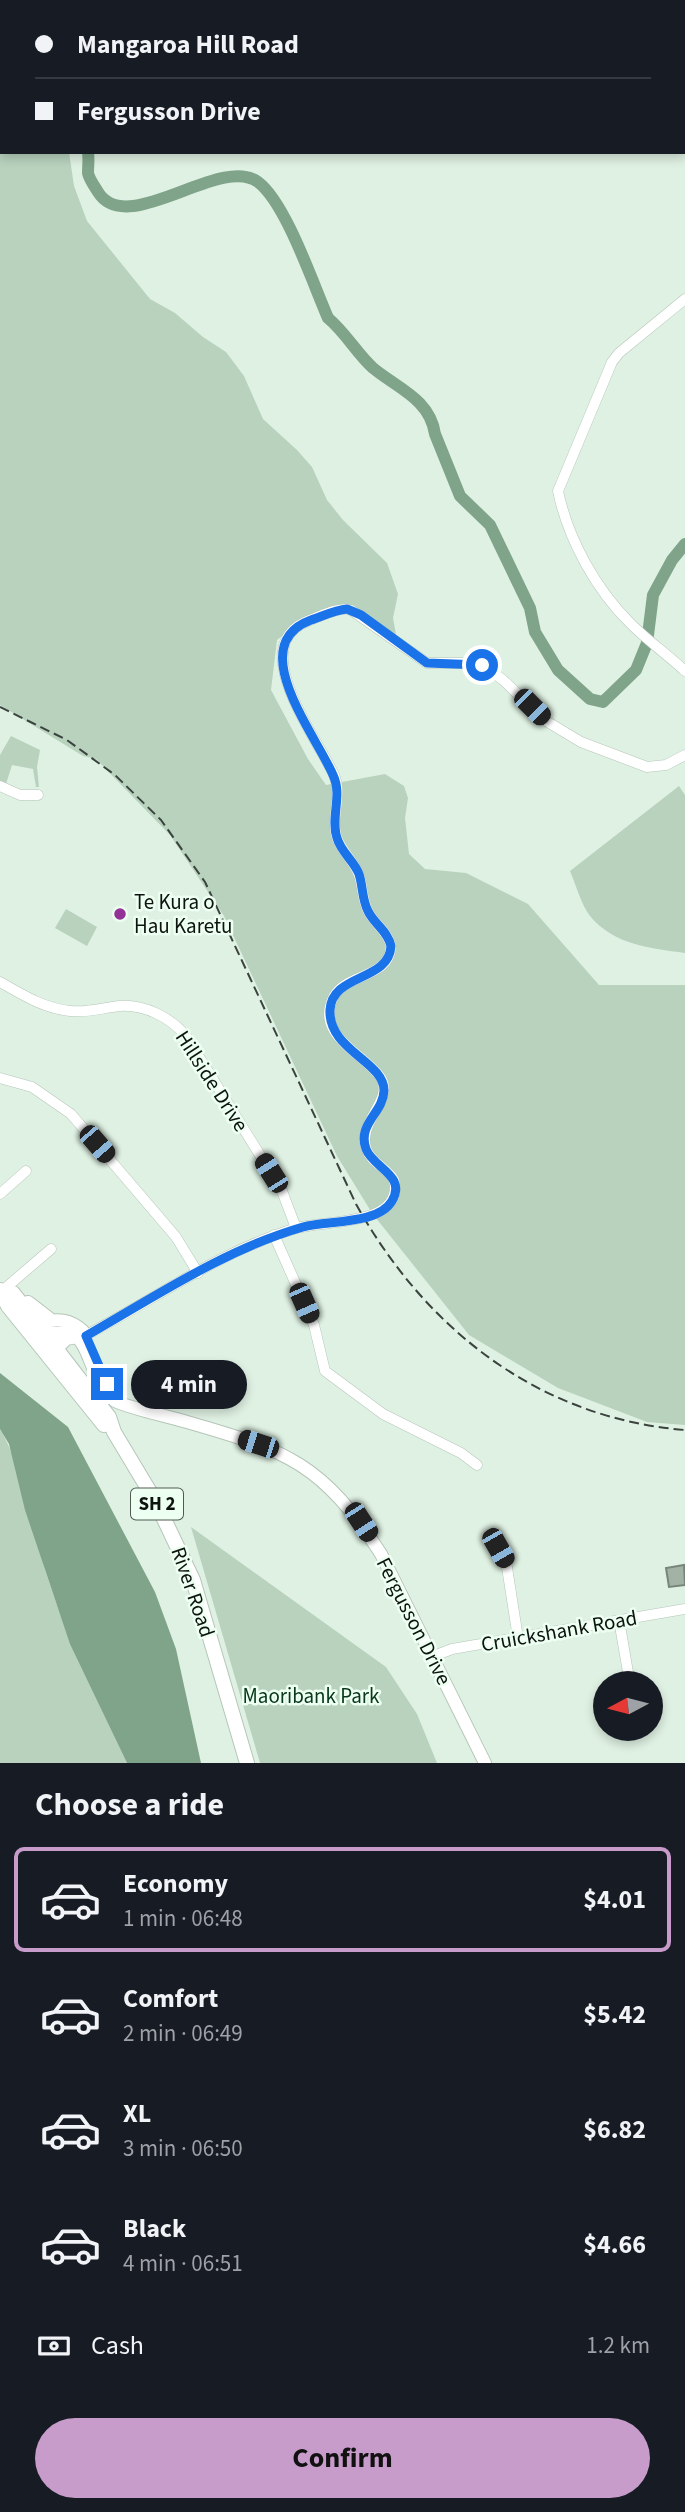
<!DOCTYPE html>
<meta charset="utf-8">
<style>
:root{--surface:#171b24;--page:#20242c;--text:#f1f3f6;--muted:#9ea1a6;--line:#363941;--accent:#c79ccb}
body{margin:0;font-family:"Source Sans 3",sans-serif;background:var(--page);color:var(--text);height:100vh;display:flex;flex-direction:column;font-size:26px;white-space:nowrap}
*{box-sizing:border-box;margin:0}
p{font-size:23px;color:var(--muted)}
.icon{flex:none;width:38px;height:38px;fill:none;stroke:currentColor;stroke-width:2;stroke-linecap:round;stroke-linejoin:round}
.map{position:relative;height:1763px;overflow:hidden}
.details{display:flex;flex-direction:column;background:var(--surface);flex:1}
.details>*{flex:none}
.banner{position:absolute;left:0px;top:0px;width:686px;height:154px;box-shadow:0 4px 10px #0003;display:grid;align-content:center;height:154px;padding:0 35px;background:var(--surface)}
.needle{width:46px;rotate:263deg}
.controls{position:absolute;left:593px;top:1671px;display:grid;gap:14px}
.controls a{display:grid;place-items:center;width:70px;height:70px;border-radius:50%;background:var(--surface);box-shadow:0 4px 10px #0003;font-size:35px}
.end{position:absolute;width:32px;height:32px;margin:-16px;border:9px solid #1a73e8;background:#fff;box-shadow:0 0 0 4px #fff}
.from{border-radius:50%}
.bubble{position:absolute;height:49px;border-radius:24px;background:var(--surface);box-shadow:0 4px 10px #0003;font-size:23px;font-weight:700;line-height:49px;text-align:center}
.car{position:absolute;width:21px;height:42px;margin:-21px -10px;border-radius:9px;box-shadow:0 0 5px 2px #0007;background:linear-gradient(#222 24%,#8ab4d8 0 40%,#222 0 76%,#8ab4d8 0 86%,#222 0)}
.banner b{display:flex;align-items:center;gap:24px;height:66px;font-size:26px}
.banner b+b{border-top:2px solid var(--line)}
.banner i{width:18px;height:18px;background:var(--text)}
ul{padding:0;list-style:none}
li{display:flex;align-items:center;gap:21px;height:105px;margin:0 14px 10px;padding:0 21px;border:4px solid transparent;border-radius:10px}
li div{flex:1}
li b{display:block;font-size:26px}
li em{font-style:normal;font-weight:700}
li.selected{border-color:var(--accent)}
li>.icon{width:63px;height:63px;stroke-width:1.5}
h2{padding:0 35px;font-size:32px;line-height:84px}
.pay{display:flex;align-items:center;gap:18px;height:77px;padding:0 35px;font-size:26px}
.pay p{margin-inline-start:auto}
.action{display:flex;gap:14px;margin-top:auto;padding:14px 35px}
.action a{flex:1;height:80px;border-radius:42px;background:var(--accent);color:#111;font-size:28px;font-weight:700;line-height:80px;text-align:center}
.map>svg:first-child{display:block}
.green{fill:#b8d2be}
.water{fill:#7fa489}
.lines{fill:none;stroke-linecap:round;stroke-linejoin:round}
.river{stroke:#7fa489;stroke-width:12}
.building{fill:#a2b3a6;stroke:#76867a;stroke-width:2}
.minor-casing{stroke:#b5c6b9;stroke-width:11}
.major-casing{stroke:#b5c6b9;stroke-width:14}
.highway-casing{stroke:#b5c6b9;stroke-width:16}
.minor{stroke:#fff;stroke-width:10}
.major{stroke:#fff;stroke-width:12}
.highway{stroke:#fff;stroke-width:14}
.rail{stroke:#3a433d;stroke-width:2;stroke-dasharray:10 5;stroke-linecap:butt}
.route{stroke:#1a73e8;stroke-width:9}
.poi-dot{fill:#943197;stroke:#edfff1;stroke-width:2.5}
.labels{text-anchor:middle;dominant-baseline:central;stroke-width:5;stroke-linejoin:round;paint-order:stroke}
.shield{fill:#edfff1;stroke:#505a53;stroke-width:2}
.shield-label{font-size:19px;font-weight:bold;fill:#0d130f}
.poi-label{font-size:21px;fill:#0d130f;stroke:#edfff1;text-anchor:start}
.street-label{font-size:21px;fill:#0d130f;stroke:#edfff1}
.park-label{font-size:21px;fill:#08371b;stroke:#edfff1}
</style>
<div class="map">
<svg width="685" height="1763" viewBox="0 0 685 1763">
<rect width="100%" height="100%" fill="#dff1e3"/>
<path class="green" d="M0,46L2,152H69L74,186L87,221L150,299L175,313L203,337L226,352L244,376L263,419L297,450L312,467L327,500L343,520L387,563L398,594L393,618L397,640L349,611L306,617L277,640L271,690L308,759L326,785L385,774L404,786L408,798L405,818L409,854L425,869L466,873L528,904L599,985H685V1425L647,1422L558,1388L469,1335L372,1213L337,1156L224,916L170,835L96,759L83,756L0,705Z
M11,736L40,750L37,767L39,787H36L33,769L12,765L6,784L0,782V755Z
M679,786L685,795V953C650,948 614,945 590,916C581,904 576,885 570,871Z
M66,909L97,927L87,946L55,928Z
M0,1429C22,1465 33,1534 47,1576C68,1641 98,1701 127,1763H0Z
M191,1527L386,1667L417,1714L437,1763H260Z"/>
<path class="water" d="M0,1373L68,1427L155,1592L176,1649L201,1763H127L70,1644L25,1510L9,1444L0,1429Z"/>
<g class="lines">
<path class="river" d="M55,0V2
M88,152C89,160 88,166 88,173C89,179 95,187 98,192C127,239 220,154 258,182C286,203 313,284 328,318C346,333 357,354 373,368C397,388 430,399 435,434L460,496L490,525L530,608L535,632L558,670L590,699L603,702L636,670L647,643L653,595L672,560L685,544"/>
</g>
<path class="building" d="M684,1565L685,1585L669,1587L666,1568Z"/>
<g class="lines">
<defs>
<path id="minor" d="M685,299L619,353L612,362L558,491C568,539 596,590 631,624C648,641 668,655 685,671
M0,786L20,795H38
M0,982C23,995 43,1008 70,1011C87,1013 102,1008 119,1006C144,1004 170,1017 186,1036L271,1173L282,1191L296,1228
M0,1078L32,1087L71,1114L176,1237L198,1273
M0,1194L26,1171
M274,1235L314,1325L325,1371L383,1414L461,1453L477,1465
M2,1291L51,1249
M79,1339C151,1302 219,1251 297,1228C325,1220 405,1226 394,1180C387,1168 370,1162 366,1148C358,1121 394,1100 381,1078C365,1054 313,1035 334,996C347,973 390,978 391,946C388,931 374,924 368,911C362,900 363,886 359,875C354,861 342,852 337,838C330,818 343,796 334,775C316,736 244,644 310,620C323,615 338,607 351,610L427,663H472L486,667L503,680L546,721L581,742L647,767L666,765L685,755
M498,1548L506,1561L518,1638
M619,1620L630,1684
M434,1656L452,1649L685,1609"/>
<path id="major" d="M42,1324C56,1317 71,1320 83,1331
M39,1341L51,1333L72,1332C93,1349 90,1381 115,1401C132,1409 167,1416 187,1422C288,1451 322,1463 381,1554L485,1763"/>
<path id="highway" d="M0,1290L8,1306L104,1425
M13,1293L109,1417L114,1432L156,1502L193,1580L247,1763
M28,1303L50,1320
M57,1347L66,1338L77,1336"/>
</defs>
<use href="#minor" class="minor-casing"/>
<use href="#major" class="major-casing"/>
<use href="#highway" class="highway-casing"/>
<use href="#minor" class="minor"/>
<use href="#major" class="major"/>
<use href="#highway" class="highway"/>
<path class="rail" d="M0,707L67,740L115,775L161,820L205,882L356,1204C426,1330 539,1418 685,1430"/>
</g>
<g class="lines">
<path class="route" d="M107,1384L86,1336C156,1296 226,1249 303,1227C327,1220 378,1225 392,1201C407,1175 373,1168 366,1149C357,1124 383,1113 384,1091C385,1062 328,1050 330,1010C332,973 389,982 391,946C388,931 374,924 368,911C362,900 363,886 359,874C354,861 341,852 337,838C330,817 343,796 333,775C316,735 243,645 311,620C323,616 335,610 347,609L361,615L427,663L482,665"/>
</g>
<circle class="poi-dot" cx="120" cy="914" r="7"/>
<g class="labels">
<rect class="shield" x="131" y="1488.5" width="52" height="31" rx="5"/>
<g class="shield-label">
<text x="157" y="1504">SH 2</text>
</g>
<g class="poi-label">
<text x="134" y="902">Te Kura o<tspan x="134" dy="24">Hau Karetu</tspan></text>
</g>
<g class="street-label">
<text transform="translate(212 1081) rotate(57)">Hillside Drive</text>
<text transform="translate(193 1592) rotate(71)">River Road</text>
<text transform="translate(414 1621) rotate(63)">Fergusson Drive</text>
<text transform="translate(559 1631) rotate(-10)">Cruickshank Road</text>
</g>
<g class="park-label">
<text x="311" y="1696">Maoribank Park</text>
</g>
</g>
</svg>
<div class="controls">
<a><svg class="needle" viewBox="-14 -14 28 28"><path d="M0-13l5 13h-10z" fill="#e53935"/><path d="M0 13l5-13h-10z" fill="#9ea1a6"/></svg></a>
</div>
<i class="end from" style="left:482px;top:665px"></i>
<i class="end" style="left:107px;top:1384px"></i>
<div class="bubble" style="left:131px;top:1360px;width:116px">4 min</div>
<i class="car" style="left:532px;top:707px;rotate:135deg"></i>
<i class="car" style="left:97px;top:1144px;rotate:139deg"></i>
<i class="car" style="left:271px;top:1173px;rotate:328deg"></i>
<i class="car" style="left:304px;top:1303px;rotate:156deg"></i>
<i class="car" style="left:258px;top:1444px;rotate:288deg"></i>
<i class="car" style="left:361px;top:1522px;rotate:147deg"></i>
<i class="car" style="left:498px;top:1548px;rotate:150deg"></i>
<div class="banner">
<b><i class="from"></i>Mangaroa Hill Road</b>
<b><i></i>Fergusson Drive</b>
</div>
</div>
<section class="details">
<h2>Choose a ride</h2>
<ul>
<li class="selected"><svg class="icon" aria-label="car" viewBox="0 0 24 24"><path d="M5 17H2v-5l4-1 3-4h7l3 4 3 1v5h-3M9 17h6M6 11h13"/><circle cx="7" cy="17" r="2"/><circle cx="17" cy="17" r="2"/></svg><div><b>Economy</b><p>1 min · 06:48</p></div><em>$4.01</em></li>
<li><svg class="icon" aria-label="car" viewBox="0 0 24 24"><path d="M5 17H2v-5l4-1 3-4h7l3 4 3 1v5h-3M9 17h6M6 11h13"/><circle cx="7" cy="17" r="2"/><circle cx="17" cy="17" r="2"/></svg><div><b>Comfort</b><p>2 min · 06:49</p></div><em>$5.42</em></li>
<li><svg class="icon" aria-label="car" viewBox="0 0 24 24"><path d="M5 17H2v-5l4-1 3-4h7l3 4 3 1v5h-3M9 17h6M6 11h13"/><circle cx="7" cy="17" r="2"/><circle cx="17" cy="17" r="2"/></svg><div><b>XL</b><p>3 min · 06:50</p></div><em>$6.82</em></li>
<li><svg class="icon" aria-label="car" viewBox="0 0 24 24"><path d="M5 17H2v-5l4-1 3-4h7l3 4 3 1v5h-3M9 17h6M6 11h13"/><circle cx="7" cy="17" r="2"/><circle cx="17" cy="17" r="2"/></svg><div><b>Black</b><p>4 min · 06:51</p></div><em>$4.66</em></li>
</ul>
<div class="pay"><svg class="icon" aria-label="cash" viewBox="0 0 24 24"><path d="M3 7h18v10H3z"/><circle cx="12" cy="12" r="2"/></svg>Cash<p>1.2 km</p></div>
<div class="action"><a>Confirm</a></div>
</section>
